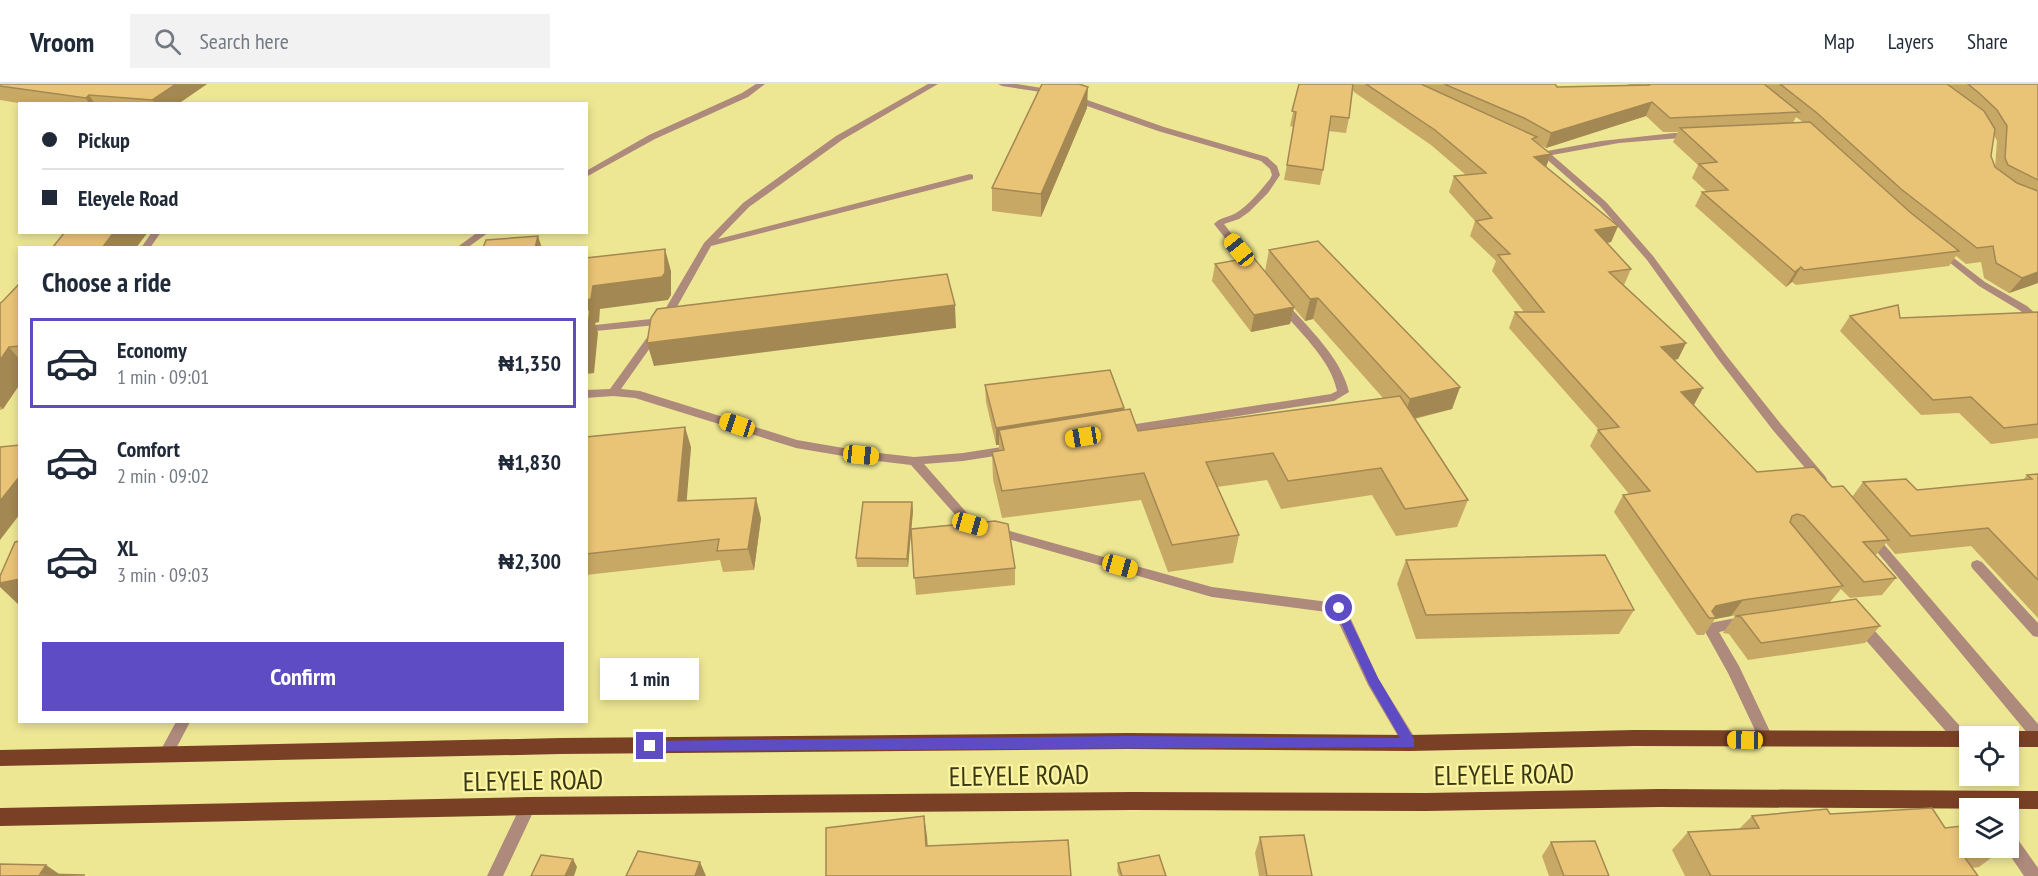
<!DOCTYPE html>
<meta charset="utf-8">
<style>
:root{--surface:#fff;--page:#f2f2f3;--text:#1f2937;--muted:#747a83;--line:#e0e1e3;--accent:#5e4cc5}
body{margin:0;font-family:"PT Sans Narrow",sans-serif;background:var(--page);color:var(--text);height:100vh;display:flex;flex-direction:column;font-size:22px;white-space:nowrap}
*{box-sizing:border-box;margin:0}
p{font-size:20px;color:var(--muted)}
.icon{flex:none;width:33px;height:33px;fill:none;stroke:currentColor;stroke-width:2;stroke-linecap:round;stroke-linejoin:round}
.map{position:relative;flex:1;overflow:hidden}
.side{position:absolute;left:18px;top:162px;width:570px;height:477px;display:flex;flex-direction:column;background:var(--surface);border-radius:0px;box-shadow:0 3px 9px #0003}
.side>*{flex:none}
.hud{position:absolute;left:18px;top:18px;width:570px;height:132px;border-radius:0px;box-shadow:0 3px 9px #0003;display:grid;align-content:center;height:132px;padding:0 24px;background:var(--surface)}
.buttons{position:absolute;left:1959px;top:642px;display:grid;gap:12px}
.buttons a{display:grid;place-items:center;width:60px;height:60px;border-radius:0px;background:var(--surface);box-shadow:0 3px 9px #0003;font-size:30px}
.end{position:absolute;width:27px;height:27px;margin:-14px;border:8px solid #5e4cc5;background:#fff;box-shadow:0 0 0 3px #fff}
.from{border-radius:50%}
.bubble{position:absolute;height:42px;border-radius:0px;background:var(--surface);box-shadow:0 3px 9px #0003;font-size:20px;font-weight:600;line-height:42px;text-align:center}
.car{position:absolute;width:18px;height:36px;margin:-18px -9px;border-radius:8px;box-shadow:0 0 4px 2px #0007;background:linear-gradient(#f5c518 24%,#345 0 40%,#f5c518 0 76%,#345 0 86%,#f5c518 0)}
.hud b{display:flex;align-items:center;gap:21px;height:57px;font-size:22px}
.hud b+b{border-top:2px solid var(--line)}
.hud i{width:15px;height:15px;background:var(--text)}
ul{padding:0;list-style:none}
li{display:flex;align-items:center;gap:18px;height:90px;margin:0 12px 9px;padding:0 12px;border:3px solid transparent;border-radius:0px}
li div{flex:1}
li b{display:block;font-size:22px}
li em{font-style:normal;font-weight:600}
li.current{border-color:var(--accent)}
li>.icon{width:54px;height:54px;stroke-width:1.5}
h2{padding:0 24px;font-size:27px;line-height:72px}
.button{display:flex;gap:12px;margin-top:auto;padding:12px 24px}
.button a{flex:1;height:69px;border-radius:0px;background:var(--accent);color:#fff;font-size:24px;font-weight:600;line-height:69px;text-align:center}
header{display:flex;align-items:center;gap:36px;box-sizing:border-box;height:84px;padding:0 30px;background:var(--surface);border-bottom:2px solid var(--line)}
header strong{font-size:28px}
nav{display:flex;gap:33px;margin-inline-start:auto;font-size:21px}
.search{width:420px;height:54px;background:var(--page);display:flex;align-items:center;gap:15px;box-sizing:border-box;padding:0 21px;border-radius:0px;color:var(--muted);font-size:22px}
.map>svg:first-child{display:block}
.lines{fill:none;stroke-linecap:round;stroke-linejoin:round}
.service{fill:#ad8a7c;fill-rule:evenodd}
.minor{fill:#ad8a7c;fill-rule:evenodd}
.primary{fill:#7a4026;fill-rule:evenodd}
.wall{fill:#c8a865;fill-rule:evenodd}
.shaded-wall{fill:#a38853}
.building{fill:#e9c376;stroke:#a38853;stroke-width:1.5}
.route{fill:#5e4cc5}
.labels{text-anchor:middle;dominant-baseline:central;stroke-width:4.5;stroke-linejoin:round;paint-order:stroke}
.near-street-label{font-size:27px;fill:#3a3714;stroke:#fbf4a0}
</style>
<header>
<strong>Vroom</strong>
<div class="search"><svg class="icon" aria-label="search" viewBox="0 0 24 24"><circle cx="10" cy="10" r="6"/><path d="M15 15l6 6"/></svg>Search here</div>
<nav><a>Map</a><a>Layers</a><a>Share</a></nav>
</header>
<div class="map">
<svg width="2038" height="792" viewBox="0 0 2038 792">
<rect width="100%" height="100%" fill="#ede794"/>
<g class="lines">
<path class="service" d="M1977,476L1982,478L2038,539V553L2033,552L1972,484L1971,481L1972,478Z
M1746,532L1751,533L1753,537L1751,541L1719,548L1739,582L1774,656L1772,661L1767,662L1762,661L1728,589L1703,544L1705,540L1710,539Z
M1861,536L1866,537L1967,650L1969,655L1967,660L1962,661L1957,660L1856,545L1854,541L1856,537Z"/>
<path class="minor" d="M756,0H765L748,13L655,55L586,93V87L649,51L742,9Z
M928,0H938L842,56L749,123L718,155L970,90L973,91V95L711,162L669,237L621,305L640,307L797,356L861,367L914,373L963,369L1008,362L1012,363L1014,366L1008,370L963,377L924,380L974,437L1212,503L1344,520L1378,594L1415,654L1417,659L1415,664L1410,665L1405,664L1368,601L1334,529L1212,513L966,443L911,381L861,375L796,364L635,314L613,312L586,314V306L610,305L656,241L586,248V242L660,234L704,159L743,119L836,52Z
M998,0H1017L1054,6L1058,8L1054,10L1002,2Z
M1070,12H1076L1164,43L1267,73L1277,82L1280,91L1268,109L1249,128L1239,135L1224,140L1257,183V187H1251L1214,140C1220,133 1228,134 1236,129C1249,121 1260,107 1270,95L1272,91L1270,85L1261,77L1158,47L1070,16Z
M1674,49H1693L1697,51L1693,53L1619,59L1552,71L1606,118L1653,172L1726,271L1780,339L1825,392L1827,395L1825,398H1817L1772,345L1718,275L1647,176L1600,122L1543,72L1532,65L1536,62L1547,67L1601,57Z
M152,148H161L150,164H141Z
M478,148H489L467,164H456Z
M1942,165L1985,198L2027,222L2038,232V240L2019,226L1979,202L1939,170L1937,168Z
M1282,217L1286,218C1308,244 1341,273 1349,308L1334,317L1123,350L1119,349L1117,346L1119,343L1123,342L1331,310L1337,307C1330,273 1297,247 1277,220Z
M1872,449L1876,451L2038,640V657L2033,656L1868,457L1866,454L1868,451Z
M176,638H190L170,676L165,678L160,676L158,671Z
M528,715L533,717L536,722L503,792H487L523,717Z
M2008,748L2014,750L2038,784V792H2024L2005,764H2008Z"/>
<path class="primary" d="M1634,646L1970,647L1978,652H1970V663L1634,662L1410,667L1128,665L561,670L0,682V666L561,654L1128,649L1410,651Z
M2008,647H2038V663H2008V652H2000Z
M1660,705L2038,707V725L1660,723L1426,727L1132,726L528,731L0,742V724L528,713L1132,708L1426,709Z"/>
</g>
<path class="wall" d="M0,0H207L178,20H24L0,16Z
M1299,0H1555L1557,3L1629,1L1627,0H2038V199L2009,209L1984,194L1981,178L1966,180L1956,172L1949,182L1796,201L1792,198L1786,203L1695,122L1702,108H1707L1692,94L1698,81L1673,58L1678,48H1663L1646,32L1546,64L1537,59L1551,70L1546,83L1618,142L1611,158L1607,159L1631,185L1624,201L1686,259L1678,275L1674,276L1694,321H1693L1757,388L1832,403L1852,413L1863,398L1917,406L2023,396L2027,391L2038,390V534L1971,462L1895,470L1886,459L1875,472L1896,494L1882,511L1850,514L1841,505L1830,518L1880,542L1865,559L1748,576L1729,550L1723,549L1735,532L1810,521L1731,532L1715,535L1704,551H1697L1614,428L1623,411L1629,410L1590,362L1598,346H1599L1509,244L1515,228H1524L1492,187L1496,177L1470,152L1475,137L1449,108L1454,92L1466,91L1431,61L1354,8L1353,6L1349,34L1346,49L1328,47L1323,86L1320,101L1284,96L1294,43L1290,42ZM1796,33L1804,39H1793ZM1994,51L1997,57L1995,83L1991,72Z
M1087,24L1041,133L992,127V104Z
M1269,166L1460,303L1452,325L1415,335L1468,416L1457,443L1396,452L1372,411L1281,425L1267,396L1217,403L1239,451L1233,479L1168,488L1141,416L1002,434L993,395L992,368L999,367V361H996L986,318L985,301L1124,324V326L1138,347L1383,314L1313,235L1305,237L1294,224L1290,240L1251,248L1212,197L1215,180L1265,187Z
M20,199V300L3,325L0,326V219L2,218Z
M2038,228V354L1991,360L1959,329L1921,331L1840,247L1850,232L1900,234Z
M586,353L691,363L686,417L761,434L754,486L723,488L720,476L586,491Z
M912,418L913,427L911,445L1015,484V501L916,511L911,445L908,483H857L856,474Z
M1406,476L1634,526L1619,550L1416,555L1397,500Z
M1830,730L1945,744L2003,765L1979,783L1972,784L1978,792H1685L1672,766L1688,748L1739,745L1752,732Z
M1260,753L1312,792H1259L1255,769Z
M1551,758L1609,792H1549L1542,772Z
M1118,779L1166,792H1119L1117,787Z"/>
<path class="shaded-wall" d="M176,0H207L178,20H155L152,16Z
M1088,3L1087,24L1041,133V110Z
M89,11L95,20H89L86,14Z
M1652,18L1646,32L1546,64L1551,49Z
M1551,70L1545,85L1534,73Z
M1618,142L1611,158L1589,162L1595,146Z
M114,148H148L136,164H102Z
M538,152L542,164H535Z
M665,165L671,187V211L668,216L600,225L599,238L595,239L598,249L594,289L586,290V216L593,202Z
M1801,183L1792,198L1786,203L1795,188Z
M2038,188V199L2009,209L2022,194Z
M1318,214L1313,235L1305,237L1310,215Z
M955,221L956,244L654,282L647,259Z
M1294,223L1290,240L1251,248L1254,231Z
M1686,259L1678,275L1652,280L1661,263Z
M9,263L20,276V300L3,325L0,322V276Z
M1460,303L1452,325L1403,337L1410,315Z
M1703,304L1694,321L1672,324L1681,308Z
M1124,324L1123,341L999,346V361H996V344Z
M685,343L691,363L685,438L678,417Z
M20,392V430L0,456V417Z
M756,414L761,434L754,486L748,465Z
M912,418L913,427L908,483L907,475Z
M20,495V522L0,503V499Z
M1743,516L1731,532L1715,535L1716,534H1709L1716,522Z
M924,732L927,752L929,781L926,762Z
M573,775L577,783L574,792H565Z
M700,778L706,792H695Z
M46,781L62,792L40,790Z"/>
<path class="building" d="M0,0H176L152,16L89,11L86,14L0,2Z
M1042,0H1079L1088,3L1041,110L992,104Z
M1299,0H1353L1349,34L1331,32L1323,86L1287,81L1296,28L1292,27Z
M1366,0H1421L1537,53L1532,55L1551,70L1534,73L1618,142L1595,146L1631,185L1609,188L1686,259L1661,263L1703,304L1681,308L1757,388L1814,383L1832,403L1843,402L1889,456L1863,458L1896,494L1864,498L1804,432L1797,430L1792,432L1790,438L1843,502L1743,516L1716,522L1712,527L1716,534H1709L1623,411L1650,407L1598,346L1619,343L1515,228H1544L1498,171L1510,170L1476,137L1492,134L1454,92L1486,89L1435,46Z
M1444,0H1555L1557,3L1649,1L1648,0H1764L1799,28L1670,34L1652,18L1551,49L1524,34Z
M1780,0H1947L1984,27L1995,45L1991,72L1995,83L2017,99L2038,107V188L2022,194L1996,179L1993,162L1977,164L1901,105L1817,29Z
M1968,0H2038V96L2008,81L2005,74L2007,42L1997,26L1979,9Z
M1810,38L1911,129L1959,167L1804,186L1801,183L1795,188L1702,108L1728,106L1699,80L1717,78L1680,44Z
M65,148H114L102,164H52Z
M538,152L535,164H483L486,156Z
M1318,157L1460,303L1410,315L1318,214L1310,215L1269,166Z
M665,165V189L662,193L593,202L591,215L586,216V174Z
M1253,173L1294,223L1254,231L1215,180Z
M947,190L955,221L647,259L651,234L657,225Z
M20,199V262L9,263L0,276V219L2,218Z
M1898,221L1900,234L2038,228V340L2004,344L1971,313L1933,316L1850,232Z
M586,226H590L586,259Z
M1110,286L1124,324L996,344L985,301Z
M1400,312L1468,416L1405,425L1381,384L1288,397L1273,369L1206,378L1239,451L1172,461L1144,389L1002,407L992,368L1004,366L999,346L1130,325L1138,347Z
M685,343L678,417L756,414L748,465L717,467L719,455L586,470V353Z
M20,361V392L0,417V363Z
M2038,390V496L1988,444L1911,452L1863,398L1906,395L1917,406L2032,395L2027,391Z
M863,418H912L907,475L856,474Z
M995,437L1008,440L1015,484L914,494L911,445Z
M20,457V495L0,499V492L15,458Z
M1605,471L1634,526L1426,531L1406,476Z
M1856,515L1880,542L1761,559L1741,533L1735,532Z
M1932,724L1945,744L1970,741V764H2001L2003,765L1963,771L1978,792H1711L1688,748L1759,744L1752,732L1827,725L1830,730Z
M924,732L926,762L1068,756L1071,792H826V744Z
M1304,751L1312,792H1267L1260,753Z
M1595,757L1609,792H1564L1551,758Z
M638,767L700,778L695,792H626Z
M541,771L573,775L565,792H531Z
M1159,771L1166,792H1122L1118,779Z
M0,780L46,781L40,790L85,791L0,792Z"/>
<path class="route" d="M1339,520L1343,521L1378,594L1414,655V663L650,667L644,662L650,657L1128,652L1400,654L1369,600L1334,524Z"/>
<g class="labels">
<g class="near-street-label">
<text transform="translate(1504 690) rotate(-1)">ELEYELE ROAD</text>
<text transform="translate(1019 691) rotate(-1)">ELEYELE ROAD</text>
<text transform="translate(533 696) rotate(-1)">ELEYELE ROAD</text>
</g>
</g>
</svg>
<div class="buttons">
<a><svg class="icon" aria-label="locate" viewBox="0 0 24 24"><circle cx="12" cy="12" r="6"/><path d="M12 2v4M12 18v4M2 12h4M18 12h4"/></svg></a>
<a><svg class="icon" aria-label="layers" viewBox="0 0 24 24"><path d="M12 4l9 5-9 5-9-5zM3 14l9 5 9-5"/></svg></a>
</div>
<i class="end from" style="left:1339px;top:524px"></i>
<i class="end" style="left:650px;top:662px"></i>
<div class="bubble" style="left:600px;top:574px;width:99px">1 min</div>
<i class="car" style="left:1239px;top:166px;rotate:321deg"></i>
<i class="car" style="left:737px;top:341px;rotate:288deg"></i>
<i class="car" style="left:1083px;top:353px;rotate:261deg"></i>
<i class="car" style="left:861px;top:371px;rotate:96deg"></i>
<i class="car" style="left:970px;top:440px;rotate:106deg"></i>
<i class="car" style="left:1120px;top:482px;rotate:106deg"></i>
<i class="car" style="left:1745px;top:656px;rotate:271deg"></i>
<div class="hud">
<b><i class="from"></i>Pickup</b>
<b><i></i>Eleyele Road</b>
</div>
<section class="side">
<h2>Choose a ride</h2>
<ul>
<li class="current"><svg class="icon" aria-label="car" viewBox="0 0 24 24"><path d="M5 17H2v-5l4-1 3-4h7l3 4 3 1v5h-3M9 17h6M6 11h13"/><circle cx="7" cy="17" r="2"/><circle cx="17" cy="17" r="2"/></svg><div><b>Economy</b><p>1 min · 09:01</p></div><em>₦1,350</em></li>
<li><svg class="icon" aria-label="car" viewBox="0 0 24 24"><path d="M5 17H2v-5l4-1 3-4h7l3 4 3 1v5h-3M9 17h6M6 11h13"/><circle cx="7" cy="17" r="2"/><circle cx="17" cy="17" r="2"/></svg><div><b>Comfort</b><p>2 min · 09:02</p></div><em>₦1,830</em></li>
<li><svg class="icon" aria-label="car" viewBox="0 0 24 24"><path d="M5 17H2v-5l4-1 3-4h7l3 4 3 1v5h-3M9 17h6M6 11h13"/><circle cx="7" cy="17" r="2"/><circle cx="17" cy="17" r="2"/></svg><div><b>XL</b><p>3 min · 09:03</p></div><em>₦2,300</em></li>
</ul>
<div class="button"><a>Confirm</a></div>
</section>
</div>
